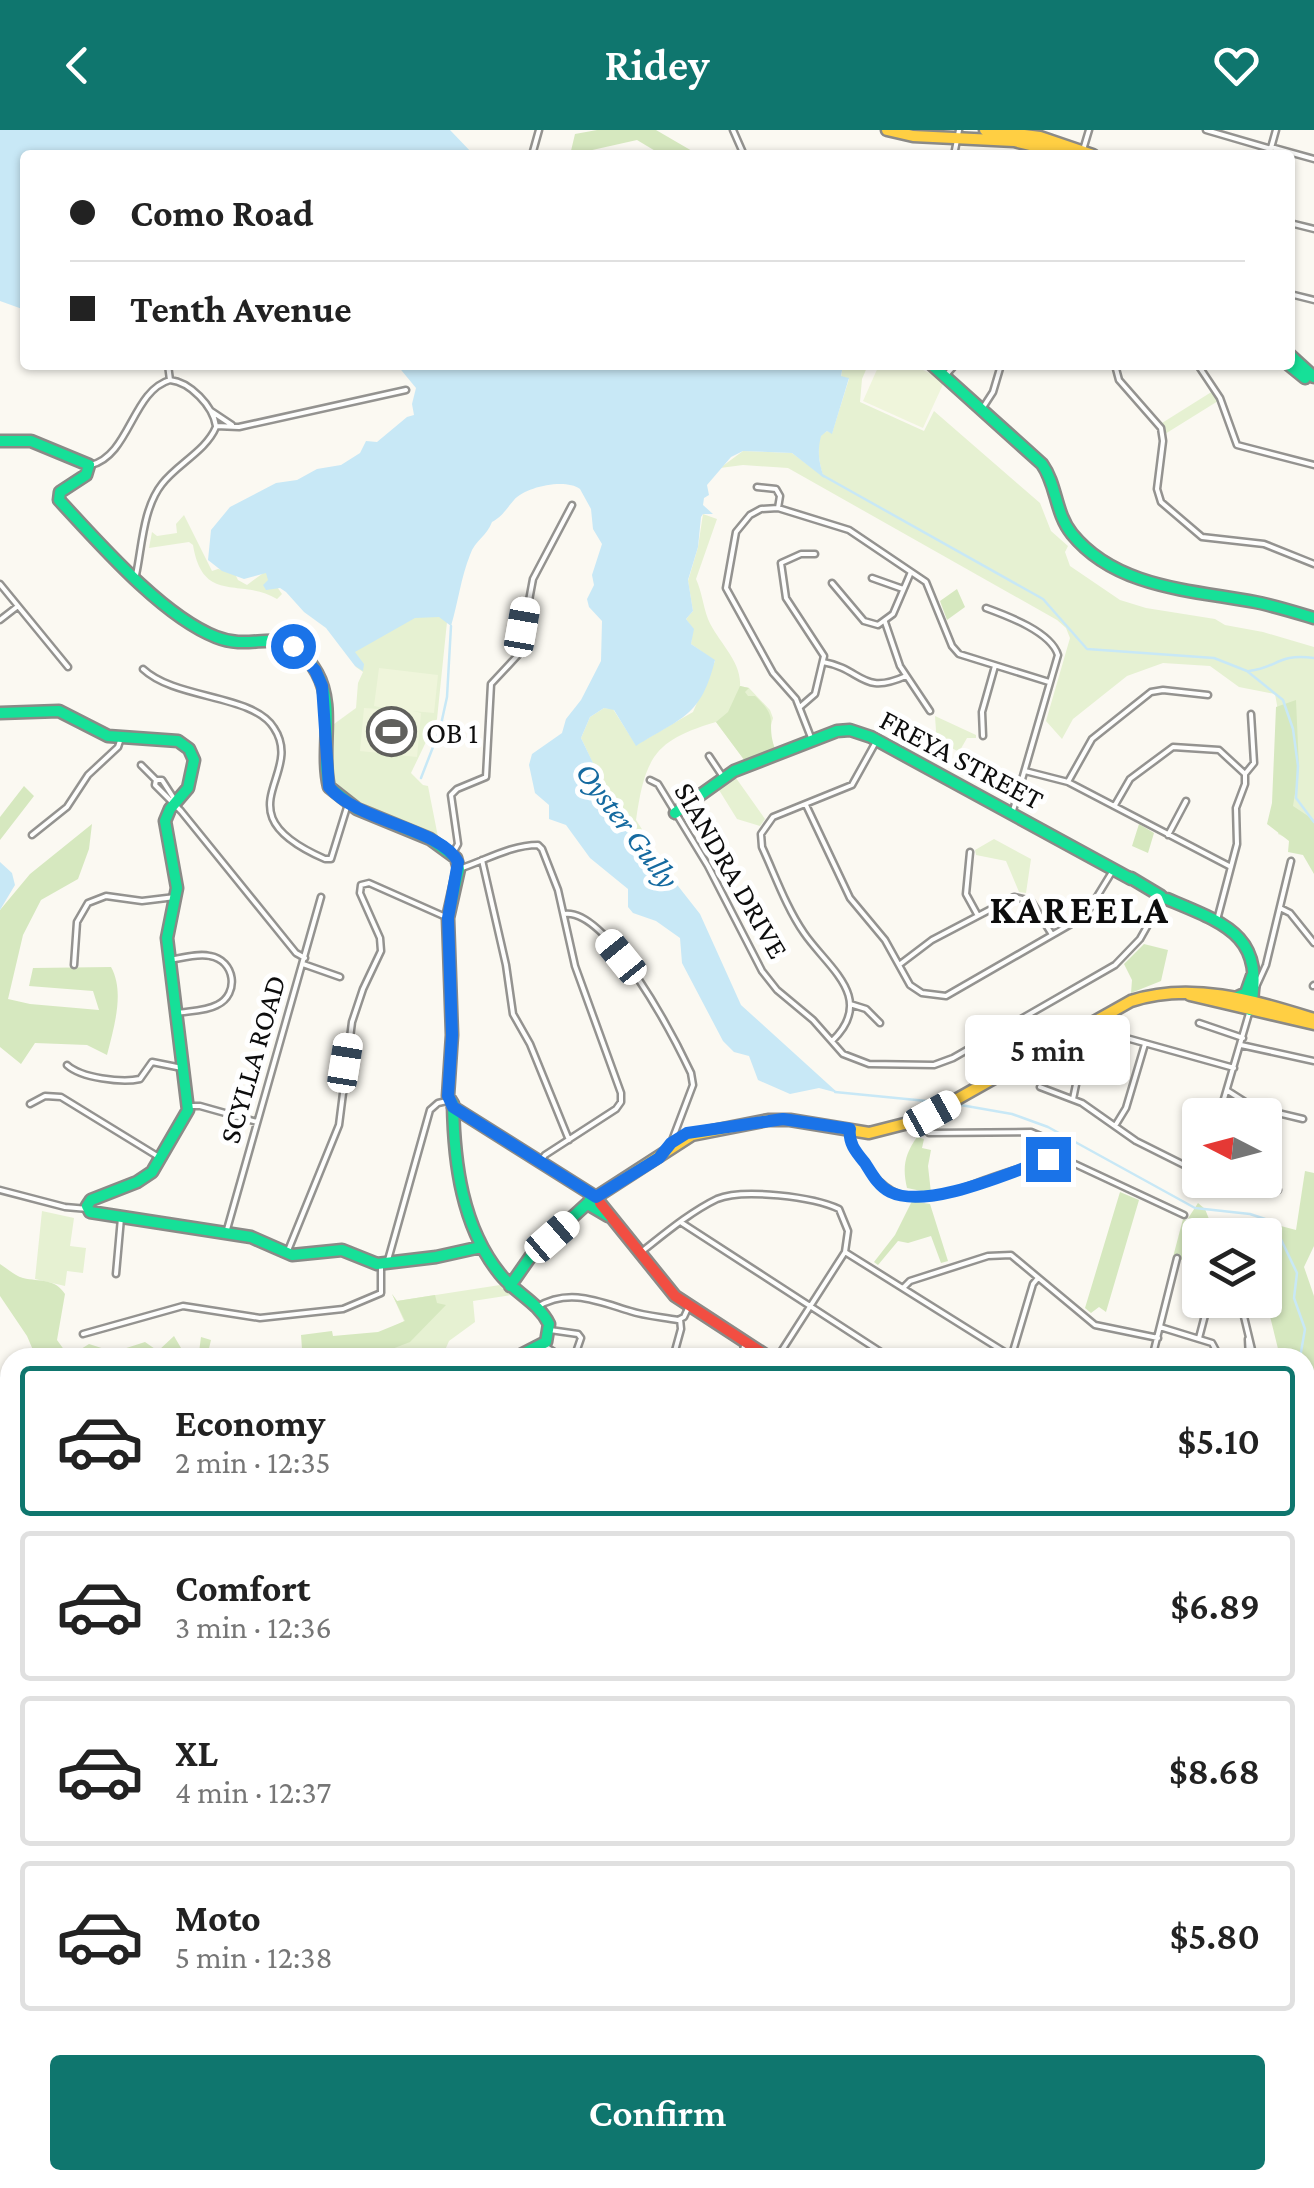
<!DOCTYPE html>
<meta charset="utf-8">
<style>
:root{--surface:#fff;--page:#f2f2f2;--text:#222;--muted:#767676;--line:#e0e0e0;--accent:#0f766e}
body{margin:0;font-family:"Crimson Pro",serif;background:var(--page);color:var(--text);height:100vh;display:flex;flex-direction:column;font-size:38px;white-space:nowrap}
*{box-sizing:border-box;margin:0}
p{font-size:32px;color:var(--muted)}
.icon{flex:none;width:55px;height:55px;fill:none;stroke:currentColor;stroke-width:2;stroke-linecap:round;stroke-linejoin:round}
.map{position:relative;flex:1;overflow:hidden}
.side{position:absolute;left:0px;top:1218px;width:1315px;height:842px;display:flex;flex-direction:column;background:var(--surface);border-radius:30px 30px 0 0;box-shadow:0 2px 8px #0004}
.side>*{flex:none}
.top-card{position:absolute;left:20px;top:20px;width:1275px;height:220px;border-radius:10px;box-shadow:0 2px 8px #0004;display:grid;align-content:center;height:220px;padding:0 50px;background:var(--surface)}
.needle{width:65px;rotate:276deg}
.controls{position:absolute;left:1182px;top:968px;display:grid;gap:20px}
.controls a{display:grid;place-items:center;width:100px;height:100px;border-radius:10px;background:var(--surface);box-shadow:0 2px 8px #0004;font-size:50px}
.end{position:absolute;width:45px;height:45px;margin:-22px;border:12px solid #1a73e8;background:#fff;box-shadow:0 0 0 5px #fff}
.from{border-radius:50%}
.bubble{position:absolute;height:70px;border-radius:10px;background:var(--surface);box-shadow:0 2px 8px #0004;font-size:32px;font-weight:600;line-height:70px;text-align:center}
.car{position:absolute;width:30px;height:60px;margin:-30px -15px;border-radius:12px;box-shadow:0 0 8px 2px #0007;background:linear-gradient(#fff 24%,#345 0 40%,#fff 0 76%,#345 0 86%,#fff 0)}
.top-card b{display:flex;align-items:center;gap:35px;height:95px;font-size:38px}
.top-card b+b{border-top:2px solid var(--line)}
.top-card i{width:25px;height:25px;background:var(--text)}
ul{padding:18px 0 0;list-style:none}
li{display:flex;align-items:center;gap:30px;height:150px;margin:0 20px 15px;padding:0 30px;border:5px solid var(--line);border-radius:10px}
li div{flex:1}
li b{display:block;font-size:38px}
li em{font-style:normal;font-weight:600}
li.active{border-color:var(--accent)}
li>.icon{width:90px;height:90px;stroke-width:1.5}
.cta{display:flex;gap:20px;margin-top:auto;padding:20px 50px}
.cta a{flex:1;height:115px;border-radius:10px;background:var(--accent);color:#fff;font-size:40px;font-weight:600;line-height:115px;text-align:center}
header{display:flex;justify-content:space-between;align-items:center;height:130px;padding:0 50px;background:var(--accent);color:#fff;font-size:45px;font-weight:600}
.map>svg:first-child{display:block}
.green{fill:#e6f1d2}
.forest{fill:#d6e8bf}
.pitch{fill:#eff5db}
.water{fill:#c8e8f6}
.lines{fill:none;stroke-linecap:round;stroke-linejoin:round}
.stream{stroke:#c8e8f6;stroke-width:2.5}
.street-casing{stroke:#949390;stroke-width:9}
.fast-casing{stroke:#8b8a87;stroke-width:15}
.slow-casing{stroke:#8b8a87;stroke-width:15}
.jam-casing{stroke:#8b8a87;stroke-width:15}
.street{stroke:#fefefd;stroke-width:4}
.fast{stroke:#16e098;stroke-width:10}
.slow{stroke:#ffcf43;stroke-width:10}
.jam{stroke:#f24e42;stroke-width:10}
.rail-casing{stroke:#d7c4c5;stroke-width:6}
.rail{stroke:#fff;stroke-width:2.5;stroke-dasharray:8;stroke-linecap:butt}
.route{stroke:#1a73e8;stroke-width:12}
.labels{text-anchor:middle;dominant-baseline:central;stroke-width:10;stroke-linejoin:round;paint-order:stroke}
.poi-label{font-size:30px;fill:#0d0d0d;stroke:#fff;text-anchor:start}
.street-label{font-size:30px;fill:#0d0d0d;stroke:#fff}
.water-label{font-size:32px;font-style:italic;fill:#156aa0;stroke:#fff}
.district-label{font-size:40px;font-weight:bold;letter-spacing:2.5px;fill:#0d0d0d;stroke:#fff}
</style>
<header><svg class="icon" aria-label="back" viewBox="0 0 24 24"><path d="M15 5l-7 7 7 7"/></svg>Ridey<svg class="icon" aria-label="heart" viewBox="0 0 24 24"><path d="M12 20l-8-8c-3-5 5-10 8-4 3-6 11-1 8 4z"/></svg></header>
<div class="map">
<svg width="1314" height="2058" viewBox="0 0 1314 2058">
<rect width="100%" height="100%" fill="#fbf9f2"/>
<path class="green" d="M843,235H868L862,249L860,272L924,301L934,281L1040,373L1051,401L1068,416L1065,422L1070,436L1120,470L1146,478L1215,489L1225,495L1263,502L1314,517V721L1278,704L1289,641L1275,564L1239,557L1210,536L1163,533L1127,546L1073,589L1062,609L1046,591L1070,508L1066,498L1057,490L788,338L743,335L720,338L743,321L792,323L823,346C819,331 817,321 820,306L827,301L832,303L849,249L841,247Z
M1213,261L1218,271L1165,304L1162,293Z
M703,384L717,389L696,449C702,462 703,476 708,489C717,511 742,531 740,556L749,558L770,580L773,588L769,602L775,619L745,631L716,592C654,610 645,628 636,690L674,749L660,733L646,726L632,692L607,663L581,608L590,587L604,578L613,579L636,615L693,582L715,531L691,514L693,499L686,489L693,481L688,451L698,417Z
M184,385L212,441L218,439L234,442L238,450L247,455L266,441L282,464L277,469C240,447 203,475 193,415L189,412L149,418L152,402L157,406L177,403L176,394Z
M450,477L451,496L447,492L437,589L411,643L423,655L428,656L438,707L346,666C324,649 333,619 334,594L356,578L358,553L363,542L356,537L347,520L423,479Z
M935,586L976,605V608H967L959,622L935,609L924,629L936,601Z
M736,648L765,689L760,696L737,689L719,660Z
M994,709L1031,729L1026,763L1019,762L1006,731L976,725L975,720Z
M42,1081L74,1088L70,1116L86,1118L83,1143L67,1141L65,1156L35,1149Z
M500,1155L511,1165L473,1171L475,1192L449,1211L442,1227L276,1228L363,1212L404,1191L392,1164L397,1171Z
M1305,1850L1314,1853L1311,1981L1305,1980Z
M328,2050H395V2058H315Z"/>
<path class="forest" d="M597,0H656L699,25H662L637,10L570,25L575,4Z
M957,459L965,477L947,490L940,471Z
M740,556L749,558L745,562L748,566H755C781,590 765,590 775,619L745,631L716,592L728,582Z
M1296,570L1299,638L1293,676L1314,690V744L1303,725L1288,722L1289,711L1267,694L1272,673L1276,577Z
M24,656L34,666L0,710V687Z
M92,694L89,719L78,749L41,770L23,805L8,869L30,874L99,880L93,861L29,856L33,838L111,837C125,862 114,897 107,925L87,915L35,913L21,934L0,917V780L30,744Z
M1139,694L1154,703L1148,723L1132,716Z
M1144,814L1168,820L1161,851L1131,863L1132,850L1124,834Z
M917,1007L924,1009L922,1018L931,1020L928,1036L931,1063L907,1058C902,1037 905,1024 917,1007Z
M1305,1041L1314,1043V1116L1304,1137L1314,1166V1518L1305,1503V1228L1280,1227L1265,1166V1117L1268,1118L1277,1095L1296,1100Z
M1120,1062L1139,1070L1106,1182L1099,1177L1091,1183L1085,1178Z
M912,1071L930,1074L948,1131L941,1133L931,1106L908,1113L898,1111L878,1135L874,1132L895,1105Z
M1198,1073L1205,1079L1211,1094L1235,1105H1200V1118L1189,1116L1185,1131L1173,1127L1183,1089L1187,1090Z
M0,1134C8,1139 15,1146 23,1148C40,1152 55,1148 65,1164L57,1210L65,1221L73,1224L89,1214L114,1222L145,1212L158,1221L174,1206L181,1218L168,1222L167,1227H36L27,1206L0,1166Z
M392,1164L397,1171L435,1165L437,1173L446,1175L410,1212L392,1219L382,1227H186L199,1222L201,1207L211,1210L207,1227L302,1219L301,1205L332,1201L333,1206L378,1202L405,1191Z
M1314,1535V1618L1305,1614C1305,1589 1305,1566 1305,1542Z
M1310,2035L1314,2036V2058H882L879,2050H1305V2038Z
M100,2050H328L315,2058H86Z
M395,2050H866L868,2058H395Z"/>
<path class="pitch" d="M879,235H912L945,250L923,298L863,271Z
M379,538L438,545L434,583L413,581L421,583L417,627L360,621L364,578L394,580L374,576Z"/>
<path class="water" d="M0,0H450L474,25H25V180L0,171Z
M397,235H843L841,246L849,248L832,304L827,301L821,306C817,322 819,332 824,348L792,323L743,321L731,327L707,355L709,365L704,368L703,375L713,384H703L701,387L698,417L688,450L693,481L686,489L694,499L691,514L715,530C701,587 682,587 636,616L614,580L604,578L590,587L581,608L607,662L632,692L646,725L660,733L700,784L741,875L838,963L819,958L790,964L758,950L749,926L734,922L723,911L682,833L680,808L656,791L633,783L628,777V759L590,728L566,695L549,689V675L535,663L529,635L532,624L562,603L566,589L581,570L601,531L602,491L589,477L587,469L594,455L592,445L602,414L593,399L591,379L580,359C565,348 525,357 514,370C506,379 503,386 492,392C487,406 475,410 470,425C461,447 458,473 451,496L439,487L415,488L355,522L364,534L363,541L355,536L326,498L304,482L286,462L280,458L266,460L263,455L268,450L266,443L244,449L222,441L208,430L211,400L230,377L276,353L297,350L317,339L341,335L360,323L366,311L377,312L407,287L414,285L412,274L416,258Z
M0,732L12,743L15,755L0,780Z
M0,1245L10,1261V1353L0,1349Z"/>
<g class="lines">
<path class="stream" d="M822,345L1043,469L1087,519L1214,528L1247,541L1283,570L1293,599L1298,636L1296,668L1314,692
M1249,541C1278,538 1277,523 1314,528
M421,648L440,599L447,567L451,496
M835,962L947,973
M955,974L1012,984L1048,997L1195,1078L1250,1084L1265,1089L1276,1099L1297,1143L1294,1168L1305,1199L1300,1228
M1305,1404L1314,1424
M468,2050L504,2058
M800,2050L812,2058
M320,2058L333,2050
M632,2058L671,2050"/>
<defs>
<path id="street" d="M733,0L744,25
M1206,0L1271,19
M1271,17L1314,29
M1083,20L1089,0
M532,25L539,0
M954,25L959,0
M1269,25L1276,0
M1290,93L1314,99
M1290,164L1314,170
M168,235L170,250
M1115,235L1119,250L1161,298L1163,311L1157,359L1161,372L1202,407L1264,414L1314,434
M1198,235L1220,268L1237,315L1314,335
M946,245L955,235
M170,250C190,252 213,276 216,296
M982,279L993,262L1001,235
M211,281L232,295
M216,296L239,297L406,260
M91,335C130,325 132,261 170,250
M757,357L776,359L780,366L778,378
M136,445C142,417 143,378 162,354C177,334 206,321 216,297
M872,448L903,459
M832,453L864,491L878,495L893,484L911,442
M0,454L68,537
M986,478C1008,486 1051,502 1058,525L1012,684
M0,490L18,476
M885,492L900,536L930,581
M823,532C863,539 861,566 906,546
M143,539C176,570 253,564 274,598C306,646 218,682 325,729H331L348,674
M800,577L815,564L824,526L786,468L781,433L801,424H815
M983,606L982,582L995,536
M812,610L796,569L773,543L726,458L736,402L750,385L761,379L778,378L849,400L926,452L952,516L959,524L1049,552
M709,626L723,647
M141,635L156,650H162L173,667L174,675
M1025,641L1068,652L1231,737
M1245,644L1254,633L1251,584
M156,650L155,655L181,681L296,823L305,828
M650,650L658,654L708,736L762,841L777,860L813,890L843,924L869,934L934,935L953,928L1115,835L1140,809L1162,770
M1069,650L1092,609L1151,562L1163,560L1208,565
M806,675L850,768L885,810L910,855L922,863L946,866L1085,786L1112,742
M1115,675L1130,649L1173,617L1219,620L1245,644V654L1236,678L1237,714L1217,790
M32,705L67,677L88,645L118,617L121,608
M1168,705L1186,671
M970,722L966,764L977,784
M453,723L458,714L451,665L457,659L486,647L491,554L519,524L533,449L572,375
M482,730L506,835L513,884L530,914L569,1010
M462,738C486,730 511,715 538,715L542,719L558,760L575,836L621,963V972L616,979L545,1025L539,1033
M1280,778L1290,783L1314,813
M564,784C607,777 674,907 691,943L693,955L671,1013
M170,830C182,828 198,823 210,826C235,830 240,864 217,875C206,881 189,881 177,883
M303,834L340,847
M74,835L77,792L88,773L106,766L142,771L175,767
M899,835L932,810L1014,767L1031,771L1051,803
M1313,856L1314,855
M1256,857L1266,835L1291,731
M850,874L866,879L880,893
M1199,893L1243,908
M1130,909L1234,938
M832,911C877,868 827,837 804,803C786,777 775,745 762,717L761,704L773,687L852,655L877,610
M1241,915L1314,931
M67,935C81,948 122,953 140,949L152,932L182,938
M1040,957L1082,973L1136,1011L1200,1043
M1228,961L1253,977L1303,989
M1073,969L1079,940
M30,974L45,966L61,967L162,1029
M189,976H200L257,992
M1188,979H1221
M1223,985L1221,979L1250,880
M920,990L929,1003L1031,1002L1045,1008L1062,1028L1184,1085
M1115,996L1126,978L1145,914
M850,999C848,1015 860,1026 869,1039C902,1086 943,1065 988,1049C1008,1042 1028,1036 1047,1029L1060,1028
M1241,1050L1278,1060
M0,1060L65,1077L88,1079
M682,1093L890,1228
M226,1103L321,767
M845,1122L1011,1226
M287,1123L339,995L352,892L363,859L381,821L380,808L360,763L361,755L369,753L448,788
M640,1123C663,1105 690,1082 717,1069C743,1058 814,1067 839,1079L848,1101L845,1122L777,1228
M388,1130L430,980L438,973L447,971
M116,1144L121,1088
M903,1158L910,1151L988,1126L1011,1125L1095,1195L1158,1208
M1240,1170L1254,1228
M537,1177C569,1158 597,1171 630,1181C645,1186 662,1187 678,1190L684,1187L689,1176
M1160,1197L1212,1213L1220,1228
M550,1200L578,1204L581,1208L574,1228
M83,1204L183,1176L260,1188L343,1179L381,1163V1135
M1199,1208L1209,1170
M1248,1209L1249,1228
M543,1215L564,1228
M673,1228L681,1199L680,1189
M741,1228L745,1212
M1011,1228L1033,1154L1038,1148
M1152,1228L1177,1128
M0,1400L10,1405
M0,1440L10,1454
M0,1559H10
M1305,1642L1314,1645
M1305,1696L1314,1698
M0,1698H10
M0,1867L10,1869
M0,1906L10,1884
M0,2006L10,2003"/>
<path id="fast" d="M1290,225L1314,247
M932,235L1042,334C1057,355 1055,383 1072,404C1116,458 1191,460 1255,472C1275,476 1294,482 1314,488
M1289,235L1305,248
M0,311H31L89,335L86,345L60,362L59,370C98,412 162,486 216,507C258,524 286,488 317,543C336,577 320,620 329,657L357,679L430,709L456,728L459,739L448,788L452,905L448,966L453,974C454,1033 462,1097 500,1144C515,1163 538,1172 549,1194L546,1212L515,1228
M0,583L59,581L108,606L178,611L189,619L194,630L188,658L170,679L165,691L177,758L167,808L188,980L152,1042L137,1052L91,1070L87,1076L90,1082L251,1107L292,1125L342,1120L377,1134L436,1127L481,1117
M675,683L734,641L837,601L850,600L871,607L1131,749
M1131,748L1161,766
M1167,769C1227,794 1266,806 1250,880
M1233,869L1246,863L1252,846
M590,1069L591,1076L608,1086
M510,1156L533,1123L589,1072
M0,1422L10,1416
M0,1795L10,1797
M1305,1987L1314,1989"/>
<path id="slow" d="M887,0L913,6L1014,11L1072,25
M985,0L1040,7L1093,25
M1190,865L1314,894
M453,977L596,1067
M596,1067L692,1005L768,990H790L869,1003L920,990L1131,871C1192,851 1255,871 1314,889
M1305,1762L1314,1765
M1305,1809L1314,1812
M875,2050L879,2058"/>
<path id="jam" d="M600,1073L675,1166L770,1228"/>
</defs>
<use href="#street" class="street-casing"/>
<use href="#fast" class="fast-casing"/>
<use href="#slow" class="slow-casing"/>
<use href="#jam" class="jam-casing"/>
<use href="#street" class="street"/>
<use href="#fast" class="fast"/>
<use href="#slow" class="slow"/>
<use href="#jam" class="jam"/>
<defs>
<path id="rail" d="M0,1535L10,1534
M1305,1785L1314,1788"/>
</defs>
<use href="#rail" class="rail-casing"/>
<use href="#rail" class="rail"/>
</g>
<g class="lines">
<path class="route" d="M293,516L315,540L322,556L329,657C357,692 441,698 458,732L448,788L452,905L448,966L453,977L596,1067L659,1028L671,1013L687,1003L783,989L850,999C848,1013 856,1022 865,1033C872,1044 878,1056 890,1062C927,1080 1009,1043 1048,1029"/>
</g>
<defs>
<symbol id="stadium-ring" viewBox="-11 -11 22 22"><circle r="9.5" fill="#fff" stroke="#60605d" stroke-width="1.5"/><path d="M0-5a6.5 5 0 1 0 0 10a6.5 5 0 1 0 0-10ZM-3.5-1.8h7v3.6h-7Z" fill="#60605d"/></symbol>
</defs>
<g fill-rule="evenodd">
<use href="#stadium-ring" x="364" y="574" width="55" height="55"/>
</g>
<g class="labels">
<g class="poi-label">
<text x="426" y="602">OB 1</text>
</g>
<g class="street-label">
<text transform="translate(962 629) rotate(28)">FREYA STREET</text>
<text transform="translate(732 740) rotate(60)">SIANDRA DRIVE</text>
<text transform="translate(252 929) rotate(-74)">SCYLLA ROAD</text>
</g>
<g class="water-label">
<text transform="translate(628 695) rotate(53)">Oyster Gully</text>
</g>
<g class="district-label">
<text x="1080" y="779">KAREELA</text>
</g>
</g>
</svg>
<div class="controls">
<a><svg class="needle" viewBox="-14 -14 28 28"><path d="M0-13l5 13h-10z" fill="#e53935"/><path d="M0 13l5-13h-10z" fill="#767676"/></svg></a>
<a><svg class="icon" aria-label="layers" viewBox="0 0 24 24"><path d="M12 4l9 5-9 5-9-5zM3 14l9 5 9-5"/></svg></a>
</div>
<i class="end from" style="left:293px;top:516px"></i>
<i class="end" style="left:1048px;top:1029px"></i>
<div class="bubble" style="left:965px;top:885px;width:165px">5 min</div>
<i class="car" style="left:522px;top:497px;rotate:10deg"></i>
<i class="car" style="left:621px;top:827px;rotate:321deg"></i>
<i class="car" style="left:345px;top:933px;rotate:9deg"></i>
<i class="car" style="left:932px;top:984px;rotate:61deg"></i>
<i class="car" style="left:552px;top:1107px;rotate:49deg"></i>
<div class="top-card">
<b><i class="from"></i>Como Road</b>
<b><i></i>Tenth Avenue</b>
</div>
<section class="side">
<ul>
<li class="active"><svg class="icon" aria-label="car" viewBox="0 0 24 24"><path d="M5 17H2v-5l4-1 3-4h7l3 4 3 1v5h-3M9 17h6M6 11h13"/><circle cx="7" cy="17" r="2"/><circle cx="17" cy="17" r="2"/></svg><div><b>Economy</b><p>2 min · 12:35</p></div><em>$5.10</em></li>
<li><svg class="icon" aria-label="car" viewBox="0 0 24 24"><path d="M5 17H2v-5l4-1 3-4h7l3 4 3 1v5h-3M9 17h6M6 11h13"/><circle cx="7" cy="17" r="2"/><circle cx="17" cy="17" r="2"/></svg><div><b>Comfort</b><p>3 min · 12:36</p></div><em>$6.89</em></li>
<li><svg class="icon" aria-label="car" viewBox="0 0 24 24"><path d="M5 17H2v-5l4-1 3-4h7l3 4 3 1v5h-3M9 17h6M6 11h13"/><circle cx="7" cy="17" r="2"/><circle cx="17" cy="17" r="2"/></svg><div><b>XL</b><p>4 min · 12:37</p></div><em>$8.68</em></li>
<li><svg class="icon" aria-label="car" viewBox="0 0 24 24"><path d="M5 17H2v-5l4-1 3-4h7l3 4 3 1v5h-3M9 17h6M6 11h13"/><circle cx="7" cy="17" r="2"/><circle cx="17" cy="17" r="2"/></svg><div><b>Moto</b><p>5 min · 12:38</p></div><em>$5.80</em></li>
</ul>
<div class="cta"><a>Confirm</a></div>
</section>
</div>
